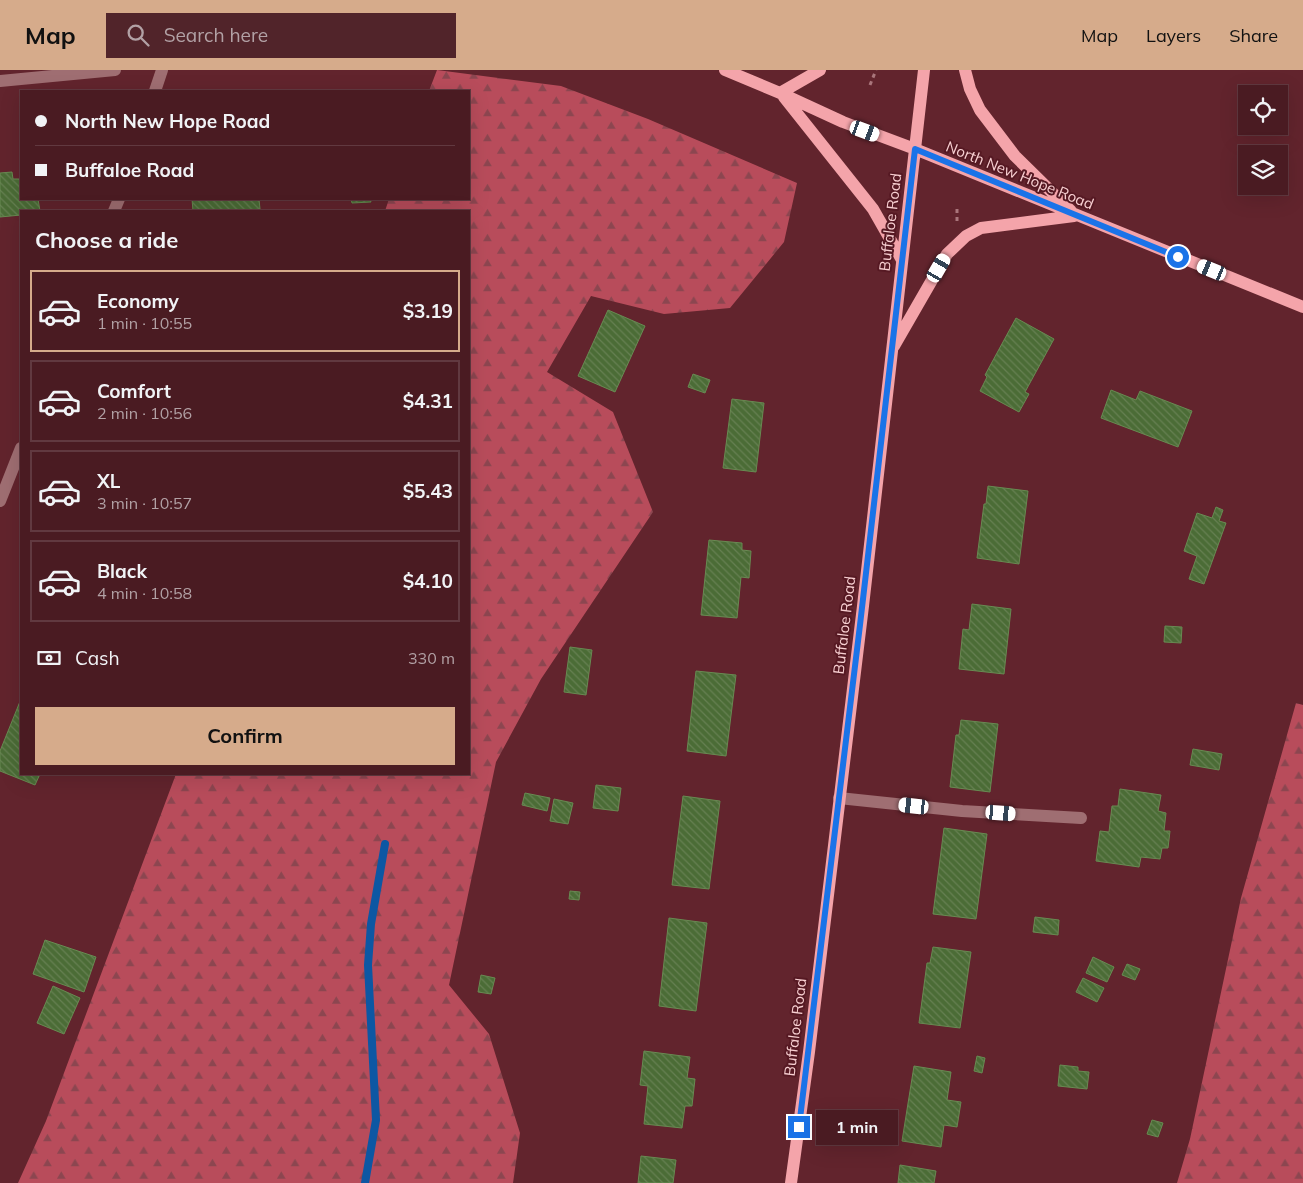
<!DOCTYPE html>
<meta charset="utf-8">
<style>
:root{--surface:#4a1b22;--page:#51242a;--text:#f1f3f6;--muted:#b2a1a5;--line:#613940;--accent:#d6ab8b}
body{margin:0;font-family:Mulish,sans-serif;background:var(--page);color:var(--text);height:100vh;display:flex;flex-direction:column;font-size:19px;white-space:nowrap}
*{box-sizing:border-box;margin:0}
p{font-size:16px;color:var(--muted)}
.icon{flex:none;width:28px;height:28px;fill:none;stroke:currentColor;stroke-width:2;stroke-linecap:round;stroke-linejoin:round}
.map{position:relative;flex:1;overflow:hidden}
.sheet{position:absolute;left:20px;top:140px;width:450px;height:565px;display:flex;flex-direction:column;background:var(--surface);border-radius:0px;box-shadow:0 5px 20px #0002,0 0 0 1px var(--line)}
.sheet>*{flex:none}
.guide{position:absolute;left:20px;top:20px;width:450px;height:110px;border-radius:0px;box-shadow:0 5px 20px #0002,0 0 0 1px var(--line);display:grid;align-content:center;height:110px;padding:0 15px;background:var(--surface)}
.controls{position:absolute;left:1238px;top:15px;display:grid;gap:10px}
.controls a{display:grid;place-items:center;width:50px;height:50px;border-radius:0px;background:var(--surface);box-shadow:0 5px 20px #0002,0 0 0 1px var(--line);font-size:25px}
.end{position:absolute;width:22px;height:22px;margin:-11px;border:6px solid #1a73e8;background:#fff;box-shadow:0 0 0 2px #fff}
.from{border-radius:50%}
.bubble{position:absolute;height:35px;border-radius:0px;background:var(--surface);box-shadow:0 5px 20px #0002,0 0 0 1px var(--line);font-size:16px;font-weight:700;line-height:35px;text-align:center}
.car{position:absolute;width:15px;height:30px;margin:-15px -8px;border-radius:6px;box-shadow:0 0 4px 1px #0007;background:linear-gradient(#fff 24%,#345 0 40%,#fff 0 76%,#345 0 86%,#fff 0)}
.guide b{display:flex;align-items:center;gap:18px;height:48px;font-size:19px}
.guide b+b{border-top:1px solid var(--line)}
.guide i{width:12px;height:12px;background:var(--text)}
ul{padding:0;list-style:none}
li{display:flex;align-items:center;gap:15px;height:82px;margin:0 10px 8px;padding:0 5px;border:2px solid var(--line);border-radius:0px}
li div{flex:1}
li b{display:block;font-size:19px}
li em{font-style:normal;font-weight:700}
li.on{border-color:var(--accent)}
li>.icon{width:45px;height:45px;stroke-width:1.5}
h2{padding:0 15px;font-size:22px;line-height:60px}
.pay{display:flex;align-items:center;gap:12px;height:55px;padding:0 15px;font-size:19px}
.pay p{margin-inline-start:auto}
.primary-button{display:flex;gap:10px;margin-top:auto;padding:10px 15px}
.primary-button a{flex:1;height:58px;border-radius:0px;background:var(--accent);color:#111;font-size:20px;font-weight:700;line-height:58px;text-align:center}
header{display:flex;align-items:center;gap:30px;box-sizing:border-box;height:70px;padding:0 25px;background:var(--accent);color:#111}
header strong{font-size:24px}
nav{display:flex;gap:28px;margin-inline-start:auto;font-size:18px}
.search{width:350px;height:45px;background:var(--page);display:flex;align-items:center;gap:12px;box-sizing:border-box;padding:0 18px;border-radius:0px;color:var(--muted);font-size:19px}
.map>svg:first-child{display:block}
.forest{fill:url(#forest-firs)}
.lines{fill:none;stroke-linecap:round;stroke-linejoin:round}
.stream{stroke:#0d57a3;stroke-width:8}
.building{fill:url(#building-back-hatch);stroke:#688a52}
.path{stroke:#a9757b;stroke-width:3;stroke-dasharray:4 4;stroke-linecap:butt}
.minor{stroke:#9f6e72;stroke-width:12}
.major{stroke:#f4a4aa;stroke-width:12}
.route{stroke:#1a73e8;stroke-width:6}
.labels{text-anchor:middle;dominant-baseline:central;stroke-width:4;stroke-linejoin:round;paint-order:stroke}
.street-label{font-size:15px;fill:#f8d0d2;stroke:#561923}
</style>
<header>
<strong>Map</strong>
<div class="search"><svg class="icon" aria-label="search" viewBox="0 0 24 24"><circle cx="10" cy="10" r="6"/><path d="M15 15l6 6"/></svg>Search here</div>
<nav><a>Map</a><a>Layers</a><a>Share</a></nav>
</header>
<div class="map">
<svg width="1303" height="1113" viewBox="0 0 1303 1113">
<defs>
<pattern id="forest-firs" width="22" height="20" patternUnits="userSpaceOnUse" patternTransform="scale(1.25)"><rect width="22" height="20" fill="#b84c5b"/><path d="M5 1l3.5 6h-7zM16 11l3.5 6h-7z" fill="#8c4650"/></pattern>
<pattern id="building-back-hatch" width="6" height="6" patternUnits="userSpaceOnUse" patternTransform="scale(1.25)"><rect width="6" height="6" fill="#4b6c36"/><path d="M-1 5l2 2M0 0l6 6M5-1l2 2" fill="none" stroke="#668052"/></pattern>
</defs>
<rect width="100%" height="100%" fill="#62242d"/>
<path class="forest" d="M437,0L561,16L648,49L797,113L784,172L730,238L664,244L591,226L547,302L613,342L653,442L541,609L496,692L449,915L489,964L520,1063L513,1113H18L46,1051L176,704H469V141H385L389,129H469V21H429Z
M1296,633L1303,635V1113H1177L1190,1069L1241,828Z"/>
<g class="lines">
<path class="stream" d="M365,1113L376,1050L368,895L371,854L385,774"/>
</g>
<path class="building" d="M12,102L13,109H21V129H38L40,141H21V145L0,147V103Z
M192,129H259L260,139L240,141H193Z
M351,129H370L371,132L352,133Z
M608,240L645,256L615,322L578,306Z
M1016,248L1054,269L1025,322L1029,324L1019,342L980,321L987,307L985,305Z
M693,304L710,310L705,323L688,317Z
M1111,320L1136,330L1140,321L1192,341L1178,377L1101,348Z
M732,329L764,333L756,402L723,398Z
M988,416L1028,421L1019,494L977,488L984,434H986Z
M1216,437L1223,440L1219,451L1226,453L1204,514L1189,509L1197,486L1184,481L1197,443L1212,448Z
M709,470L742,473V480L751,481L749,508L741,507L737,548L701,545Z
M972,534L1011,539L1004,604L959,599L963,559L969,560Z
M1165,556L1182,557L1181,573L1164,572Z
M570,577L592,580L586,625L564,622Z
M696,601L736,605L726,686L687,681Z
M21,629V704H40L35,715L0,701V681Z
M961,650L998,654L990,722L950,717L956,665H959Z
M1193,679L1222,684L1219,700L1190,695Z
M596,715L621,718L618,741L593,738Z
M1120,719L1161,725L1158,741L1166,743L1164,761H1170L1168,778H1162L1160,789L1141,787L1139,797L1096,791L1100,761L1109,762L1112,736H1118Z
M525,723L550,728L547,741L522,735Z
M683,726L720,731L709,819L672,815Z
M554,729L573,733L568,754L550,751Z
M944,758L987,764L976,849L933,844Z
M570,821L580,822L579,830L569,829Z
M1035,847L1059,850L1058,865L1033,862Z
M669,848L707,853L696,941L659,936Z
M45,870L96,887L84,922L33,904Z
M933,877L971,882L960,958L919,953L927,893H930Z
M1093,887L1114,897L1107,912L1086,903Z
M1127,894L1140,899L1135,910L1122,905Z
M481,905L495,908L491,924L478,922Z
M1083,908L1104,918L1097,932L1076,922Z
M53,916L80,928L64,964L37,953Z
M644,981L690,987L687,1008L695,1009L692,1036H685L682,1058L644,1054L648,1016L640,1015Z
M977,986L985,988L982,1003L974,1001Z
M1060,995L1078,997V1001L1089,1002L1087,1019L1058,1016Z
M914,996L951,1002L947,1030L961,1032L957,1057L944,1055L941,1077L902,1071Z
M1152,1050L1163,1053L1158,1067L1147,1064Z
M641,1086L676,1090L673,1113H638Z
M900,1095L936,1101L934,1113H898Z"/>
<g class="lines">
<path class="path" d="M870,15L876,0
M957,151V136"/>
<path class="minor" d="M0,11L115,0
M155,21L162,0
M114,141L119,129
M0,431L21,378
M839,728L962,741L1081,748"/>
<path class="major" d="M725,0L780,23L843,52L915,79L1303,237
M965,0L970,19L980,40L1015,86L1071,141
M780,23L820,0
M784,27L873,139L902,190
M894,276L947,184L966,166L981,158L1074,146
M791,1113L809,982L863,536L924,0"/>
</g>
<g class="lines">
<path class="route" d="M799,1057L860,555L915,79L1178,187"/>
</g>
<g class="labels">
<g class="street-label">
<text transform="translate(1020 105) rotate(22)">North New Hope Road</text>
<text transform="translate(890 152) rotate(-83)">Buffaloe Road</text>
<text transform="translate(844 555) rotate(-83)">Buffaloe Road</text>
<text transform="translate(795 957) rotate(-83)">Buffaloe Road</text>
</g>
</g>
</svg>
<div class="controls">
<a><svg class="icon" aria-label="locate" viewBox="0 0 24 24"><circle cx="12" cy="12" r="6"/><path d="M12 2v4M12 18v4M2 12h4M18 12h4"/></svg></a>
<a><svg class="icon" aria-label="layers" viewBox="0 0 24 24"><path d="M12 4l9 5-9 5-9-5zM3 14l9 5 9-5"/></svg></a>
</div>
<i class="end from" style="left:1178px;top:187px"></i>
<i class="end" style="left:799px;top:1057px"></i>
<div class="bubble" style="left:816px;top:1040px;width:82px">1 min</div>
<i class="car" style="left:865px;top:61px;rotate:110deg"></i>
<i class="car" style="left:939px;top:198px;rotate:30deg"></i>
<i class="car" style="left:1212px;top:200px;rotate:292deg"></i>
<i class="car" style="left:914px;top:736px;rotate:276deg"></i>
<i class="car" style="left:1001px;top:743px;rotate:94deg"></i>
<div class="guide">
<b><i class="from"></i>North New Hope Road</b>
<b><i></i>Buffaloe Road</b>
</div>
<section class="sheet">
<h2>Choose a ride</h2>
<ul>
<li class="on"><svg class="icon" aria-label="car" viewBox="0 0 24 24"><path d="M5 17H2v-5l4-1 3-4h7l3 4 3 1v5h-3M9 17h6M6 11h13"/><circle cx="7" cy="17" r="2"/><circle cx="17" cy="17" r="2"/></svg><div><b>Economy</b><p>1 min · 10:55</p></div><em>$3.19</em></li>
<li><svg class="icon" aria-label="car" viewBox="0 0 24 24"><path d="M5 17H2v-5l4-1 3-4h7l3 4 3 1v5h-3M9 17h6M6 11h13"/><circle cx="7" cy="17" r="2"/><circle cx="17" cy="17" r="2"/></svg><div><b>Comfort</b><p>2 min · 10:56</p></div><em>$4.31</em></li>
<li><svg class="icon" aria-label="car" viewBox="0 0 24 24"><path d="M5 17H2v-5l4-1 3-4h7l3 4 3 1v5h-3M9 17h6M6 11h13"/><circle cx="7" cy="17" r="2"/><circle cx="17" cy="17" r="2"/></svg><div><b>XL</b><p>3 min · 10:57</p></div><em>$5.43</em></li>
<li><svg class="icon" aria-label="car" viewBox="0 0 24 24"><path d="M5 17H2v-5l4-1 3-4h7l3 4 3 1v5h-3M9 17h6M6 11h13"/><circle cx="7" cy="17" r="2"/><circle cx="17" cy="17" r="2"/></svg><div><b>Black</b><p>4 min · 10:58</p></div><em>$4.10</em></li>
</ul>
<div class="pay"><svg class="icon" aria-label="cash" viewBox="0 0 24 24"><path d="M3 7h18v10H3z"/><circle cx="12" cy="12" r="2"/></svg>Cash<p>330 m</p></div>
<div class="primary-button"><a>Confirm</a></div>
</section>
</div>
